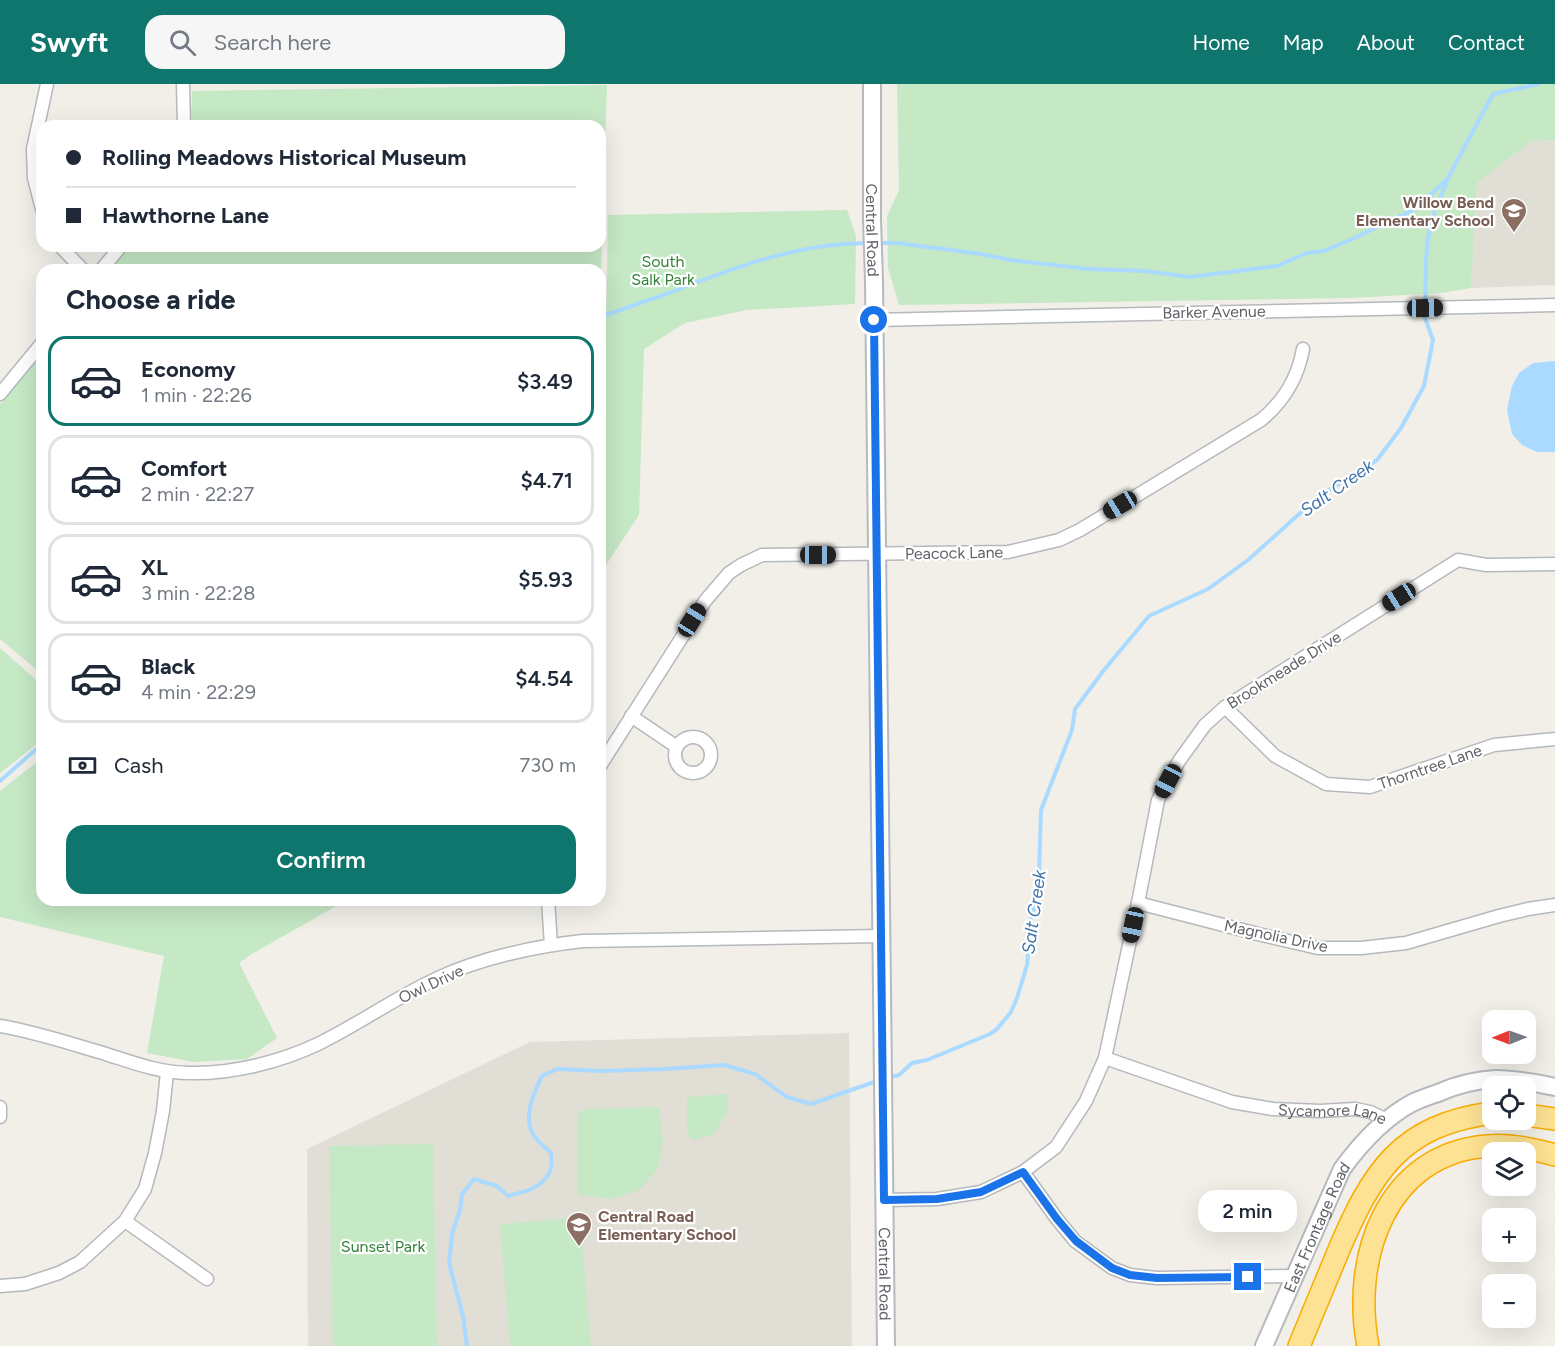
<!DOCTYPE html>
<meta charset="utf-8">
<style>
:root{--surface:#fff;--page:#f6f6f7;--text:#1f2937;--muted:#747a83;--line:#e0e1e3;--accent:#0f766e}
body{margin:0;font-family:Figtree,sans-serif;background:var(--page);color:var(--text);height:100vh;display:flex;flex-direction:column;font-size:22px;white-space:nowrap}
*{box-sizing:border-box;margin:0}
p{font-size:20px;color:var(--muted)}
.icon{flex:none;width:33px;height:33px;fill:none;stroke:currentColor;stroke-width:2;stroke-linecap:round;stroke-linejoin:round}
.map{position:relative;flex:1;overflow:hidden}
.side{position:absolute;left:36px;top:180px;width:570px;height:642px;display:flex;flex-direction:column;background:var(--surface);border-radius:18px;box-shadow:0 6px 24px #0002}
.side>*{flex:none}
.hud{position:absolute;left:36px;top:36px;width:570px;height:132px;border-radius:18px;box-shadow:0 6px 24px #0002;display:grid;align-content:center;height:132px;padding:0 30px;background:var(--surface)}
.needle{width:39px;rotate:269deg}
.controls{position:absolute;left:1482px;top:926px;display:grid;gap:12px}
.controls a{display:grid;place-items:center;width:54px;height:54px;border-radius:12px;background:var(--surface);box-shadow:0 6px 24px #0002;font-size:30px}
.end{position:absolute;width:27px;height:27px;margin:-14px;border:8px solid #1a73e8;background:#fff;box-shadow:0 0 0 3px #fff}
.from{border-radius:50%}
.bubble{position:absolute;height:42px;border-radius:18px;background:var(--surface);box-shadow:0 6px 24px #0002;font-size:20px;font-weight:600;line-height:42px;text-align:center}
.car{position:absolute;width:18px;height:36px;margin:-18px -9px;border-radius:8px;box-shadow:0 0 4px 2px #0007;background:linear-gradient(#222 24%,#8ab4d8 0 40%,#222 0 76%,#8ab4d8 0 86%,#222 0)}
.hud b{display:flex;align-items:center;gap:21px;height:57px;font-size:22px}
.hud b+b{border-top:2px solid var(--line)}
.hud i{width:15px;height:15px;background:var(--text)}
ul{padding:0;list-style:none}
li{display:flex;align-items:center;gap:18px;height:90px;margin:0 12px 9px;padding:0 18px;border:3px solid var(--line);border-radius:18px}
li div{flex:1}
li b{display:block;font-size:22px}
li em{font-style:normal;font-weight:600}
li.current{border-color:var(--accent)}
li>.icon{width:54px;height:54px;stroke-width:1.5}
h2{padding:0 30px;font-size:27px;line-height:72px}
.pay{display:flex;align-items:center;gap:15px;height:66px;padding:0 30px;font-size:22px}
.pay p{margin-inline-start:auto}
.primary-button{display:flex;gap:12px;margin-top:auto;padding:12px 30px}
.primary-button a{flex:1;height:69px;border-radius:18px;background:var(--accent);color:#fff;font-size:24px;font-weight:600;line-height:69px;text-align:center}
header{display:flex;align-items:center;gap:36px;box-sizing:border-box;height:84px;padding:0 30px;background:var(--accent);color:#fff}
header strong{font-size:28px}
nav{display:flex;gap:33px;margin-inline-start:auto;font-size:21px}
.search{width:420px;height:54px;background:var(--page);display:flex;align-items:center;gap:15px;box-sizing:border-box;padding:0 21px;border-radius:18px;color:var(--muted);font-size:22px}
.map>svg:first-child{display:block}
.education{fill:#e1ded6}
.green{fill:#c5e8c5}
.water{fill:#aadaff}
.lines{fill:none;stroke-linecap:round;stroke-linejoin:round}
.stream{stroke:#aadaff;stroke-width:4}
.street-casing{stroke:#b5b8bc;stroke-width:15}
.secondary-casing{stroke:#b6babf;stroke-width:20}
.highway-casing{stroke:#f9ab00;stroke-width:24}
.street{stroke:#fff;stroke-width:12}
.secondary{stroke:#fff;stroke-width:16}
.highway{stroke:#fde293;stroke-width:21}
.route{stroke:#1a73e8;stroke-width:8}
.labels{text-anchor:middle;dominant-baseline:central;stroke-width:4.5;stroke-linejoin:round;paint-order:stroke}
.education-label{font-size:16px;font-weight:bold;fill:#785e54;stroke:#fff;text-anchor:end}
.street-label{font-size:16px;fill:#5f6368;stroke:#fff}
.park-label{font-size:16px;fill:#348238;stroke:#fff}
.water-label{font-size:18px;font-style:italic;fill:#4174aa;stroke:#fff}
</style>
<header>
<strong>Swyft</strong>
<div class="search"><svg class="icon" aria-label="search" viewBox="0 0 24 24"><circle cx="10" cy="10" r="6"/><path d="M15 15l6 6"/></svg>Search here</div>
<nav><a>Home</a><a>Map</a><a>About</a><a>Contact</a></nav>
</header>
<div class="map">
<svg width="1555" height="1262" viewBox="0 0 1555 1262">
<rect width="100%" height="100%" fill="#f1efe8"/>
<path class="education" d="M1555,56V201L1471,204L1477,99L1532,57Z
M849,949L852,1262H308L307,1065L530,958Z"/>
<path class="green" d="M897,0H1555V56L1532,57L1477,99L1471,204L1441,209L1351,214L899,221L888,184L887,132L899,106Z
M607,1L600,219V186H110L130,162H600V42H191L192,7Z
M847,126L856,152L855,220L747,226L685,239L644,265L639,431L600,490V244L606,240L608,131Z
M42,269V590L0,555V320Z
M0,564L42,601V656L0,689Z
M42,674V816H347L250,871L239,879L277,954L247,975L194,978L147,969L164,872L0,833V707Z
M727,1010L728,1027L713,1051L693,1056L687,1050V1013Z
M659,1023L663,1059L658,1085L639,1106L613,1115L578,1111L577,1031L583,1025Z
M433,1060L437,1262H333L329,1062Z
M580,1133L591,1262H510L500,1140Z"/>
<path class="water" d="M1555,277V368H1537L1522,361L1512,350L1507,326L1512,302L1519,289L1533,279Z"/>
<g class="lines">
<path class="stream" d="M878,159H897L981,170L1010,176L1089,185L1145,187L1190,193L1277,182L1307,169L1324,167L1350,156L1417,124L1447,95
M600,233C623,225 646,217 669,209C733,184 798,159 868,159
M0,697L42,660
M887,994L899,991L912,979L927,976L990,950L997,945L1011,928L1017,914L1027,881L1029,862L1027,848L1040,805L1039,791L1041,726L1072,646L1075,625L1104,586L1149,532L1208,505L1248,476L1318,413L1377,376L1401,344L1424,302L1433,256L1425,234L1426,176L1428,154L1435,126L1449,92L1493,10L1538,0
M467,1262L463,1232L449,1179L452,1150L460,1126L462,1110L474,1095L497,1102L508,1112C525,1108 545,1104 551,1084C552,1080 551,1074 551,1069C546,1064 538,1058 534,1052C522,1033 534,1009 542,992L557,985L600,987L665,985L724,981L755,990L787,1013L811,1020L877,997"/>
<defs>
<g id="street">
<path d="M183,0L184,42"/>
<path d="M42,125L34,94L33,65L47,0"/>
<path d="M60,162L83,186"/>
<path d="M101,186L121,162"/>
<path d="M874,236L1555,221"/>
<path d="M0,310L42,259"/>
<path d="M1225,623L1275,672L1326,700L1370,703L1494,661L1555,655"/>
<path d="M631,632L677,663"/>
<circle cx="693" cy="671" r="18"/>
<path d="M600,682L705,517L729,489L741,481L762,471L1008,468L1059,456L1080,446L1261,336C1283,318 1298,293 1303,265"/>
<path d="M548,816L551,861"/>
<path d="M1138,819L1258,850L1318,864H1361L1406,859L1499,832L1528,825L1555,821"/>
<path d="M0,942C36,948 71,960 106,970C134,979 160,989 190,989C232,990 280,978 318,960C359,940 396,913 438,894C481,874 536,862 583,857L881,852"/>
<path id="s1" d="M1105,974L1232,1018L1273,1025L1320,1027L1355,1025L1370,1028L1387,1036"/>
<path d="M0,1023V1033"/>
<path d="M1023,1088L1057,1135L1075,1157L1112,1184L1130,1191L1157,1194L1294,1192"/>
<path d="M884,1116L937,1115L981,1108L1023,1088L1056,1063L1086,1017L1105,974L1138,819L1158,716L1179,677L1205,641L1225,623L1458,476L1486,481L1555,480"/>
<path d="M125,1137L207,1195"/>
<path d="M0,1202L25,1200L59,1189L80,1178L125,1137L145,1105L155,1069L163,1027L167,988"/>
</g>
<g id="secondary">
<path id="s2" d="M872,0V135L874,197L886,1262"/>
<path id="s3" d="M1264,1262L1342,1085C1361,1059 1384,1034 1412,1019C1420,1015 1429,1012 1438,1009C1456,1001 1476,996 1496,995C1515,995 1536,999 1555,1003"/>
</g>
<path id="highway" d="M1526,1031L1555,1035
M1299,1262C1312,1231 1325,1199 1338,1168C1372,1088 1400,1041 1492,1029
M1368,1262C1351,1174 1386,1070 1487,1062C1511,1060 1533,1065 1555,1071"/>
</defs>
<use href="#street" class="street-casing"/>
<use href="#secondary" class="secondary-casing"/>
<use href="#highway" class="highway-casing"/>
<use href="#street" class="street"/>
<use href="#secondary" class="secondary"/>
<use href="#highway" class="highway"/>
</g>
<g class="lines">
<path class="route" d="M874,236L884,1116L937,1115L981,1108L1023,1088L1057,1135L1076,1157L1112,1184L1130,1191L1157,1194L1248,1193"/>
</g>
<defs>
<symbol id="school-pin" viewBox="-11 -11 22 30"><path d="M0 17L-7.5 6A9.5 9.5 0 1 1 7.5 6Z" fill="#8d6e63" stroke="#fff"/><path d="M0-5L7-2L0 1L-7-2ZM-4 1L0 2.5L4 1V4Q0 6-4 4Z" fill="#fff"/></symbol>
</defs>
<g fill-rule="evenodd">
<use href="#school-pin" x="1499" y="112" width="30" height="40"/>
<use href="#school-pin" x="564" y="1126" width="30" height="40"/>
</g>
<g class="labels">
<g class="education-label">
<text x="1494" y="118">Willow Bend<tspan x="1494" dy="18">Elementary School</tspan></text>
<text x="598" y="1132" text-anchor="start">Central Road<tspan x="598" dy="18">Elementary School</tspan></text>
</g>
<g class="street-label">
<text stroke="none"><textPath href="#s2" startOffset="146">Central Road</textPath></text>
<text transform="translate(1214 228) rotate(-1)">Barker Avenue</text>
<text transform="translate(954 469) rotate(-1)">Peacock Lane</text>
<text transform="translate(1284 586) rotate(-32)">Brookmeade Drive</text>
<text transform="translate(1430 683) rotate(-19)">Thorntree Lane</text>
<text transform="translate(1276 852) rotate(12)">Magnolia Drive</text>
<text transform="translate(431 900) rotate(-25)">Owl Drive</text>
<text stroke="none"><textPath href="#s1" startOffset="236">Sycamore Lane</textPath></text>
<text stroke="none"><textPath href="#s3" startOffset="130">East Frontage Road</textPath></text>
<text stroke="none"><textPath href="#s2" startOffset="1190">Central Road</textPath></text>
</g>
<g class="park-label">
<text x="663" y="177">South<tspan x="663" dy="18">Salk Park</tspan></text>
<text x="383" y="1162">Sunset Park</text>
</g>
<g class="water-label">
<text transform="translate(1337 404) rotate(-35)">Salt Creek</text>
<text transform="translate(1034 828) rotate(-82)">Salt Creek</text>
</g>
</g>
</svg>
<div class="controls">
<a><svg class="needle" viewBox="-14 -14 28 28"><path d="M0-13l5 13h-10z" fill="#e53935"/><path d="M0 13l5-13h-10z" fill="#747a83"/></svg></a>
<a><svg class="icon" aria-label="locate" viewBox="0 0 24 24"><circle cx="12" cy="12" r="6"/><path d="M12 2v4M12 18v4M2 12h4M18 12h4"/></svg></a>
<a><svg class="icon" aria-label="layers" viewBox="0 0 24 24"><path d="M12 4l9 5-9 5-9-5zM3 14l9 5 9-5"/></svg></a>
<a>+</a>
<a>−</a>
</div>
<i class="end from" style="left:874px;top:236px"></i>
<i class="end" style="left:1248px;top:1193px"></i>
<div class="bubble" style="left:1198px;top:1106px;width:99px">2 min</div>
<i class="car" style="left:1425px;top:224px;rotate:89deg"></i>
<i class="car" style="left:1120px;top:421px;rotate:239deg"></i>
<i class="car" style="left:818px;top:471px;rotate:90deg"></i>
<i class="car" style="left:1399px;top:513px;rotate:238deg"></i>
<i class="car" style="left:692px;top:536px;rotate:32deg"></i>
<i class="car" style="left:1168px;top:697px;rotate:208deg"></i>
<i class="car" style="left:1133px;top:841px;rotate:192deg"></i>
<div class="hud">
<b><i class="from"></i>Rolling Meadows Historical Museum</b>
<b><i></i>Hawthorne Lane</b>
</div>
<section class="side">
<h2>Choose a ride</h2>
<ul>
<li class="current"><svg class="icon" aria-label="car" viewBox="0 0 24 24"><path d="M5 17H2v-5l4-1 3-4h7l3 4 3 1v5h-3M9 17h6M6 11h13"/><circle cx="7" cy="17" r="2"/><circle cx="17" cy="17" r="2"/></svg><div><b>Economy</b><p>1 min · 22:26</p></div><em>$3.49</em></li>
<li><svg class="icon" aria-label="car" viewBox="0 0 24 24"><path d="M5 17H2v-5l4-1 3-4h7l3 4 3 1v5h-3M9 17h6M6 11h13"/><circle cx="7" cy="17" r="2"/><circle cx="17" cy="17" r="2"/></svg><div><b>Comfort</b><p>2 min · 22:27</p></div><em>$4.71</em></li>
<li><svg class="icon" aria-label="car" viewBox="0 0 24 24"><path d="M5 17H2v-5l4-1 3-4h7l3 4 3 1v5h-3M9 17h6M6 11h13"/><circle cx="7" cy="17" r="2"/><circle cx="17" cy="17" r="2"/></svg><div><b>XL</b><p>3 min · 22:28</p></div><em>$5.93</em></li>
<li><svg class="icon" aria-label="car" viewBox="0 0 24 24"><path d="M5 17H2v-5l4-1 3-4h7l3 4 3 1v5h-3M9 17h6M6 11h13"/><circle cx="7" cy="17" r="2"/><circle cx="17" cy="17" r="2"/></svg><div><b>Black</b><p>4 min · 22:29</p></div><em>$4.54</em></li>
</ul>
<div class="pay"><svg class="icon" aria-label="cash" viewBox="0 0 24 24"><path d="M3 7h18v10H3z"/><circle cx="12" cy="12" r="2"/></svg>Cash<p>730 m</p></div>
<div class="primary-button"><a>Confirm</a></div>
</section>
</div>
